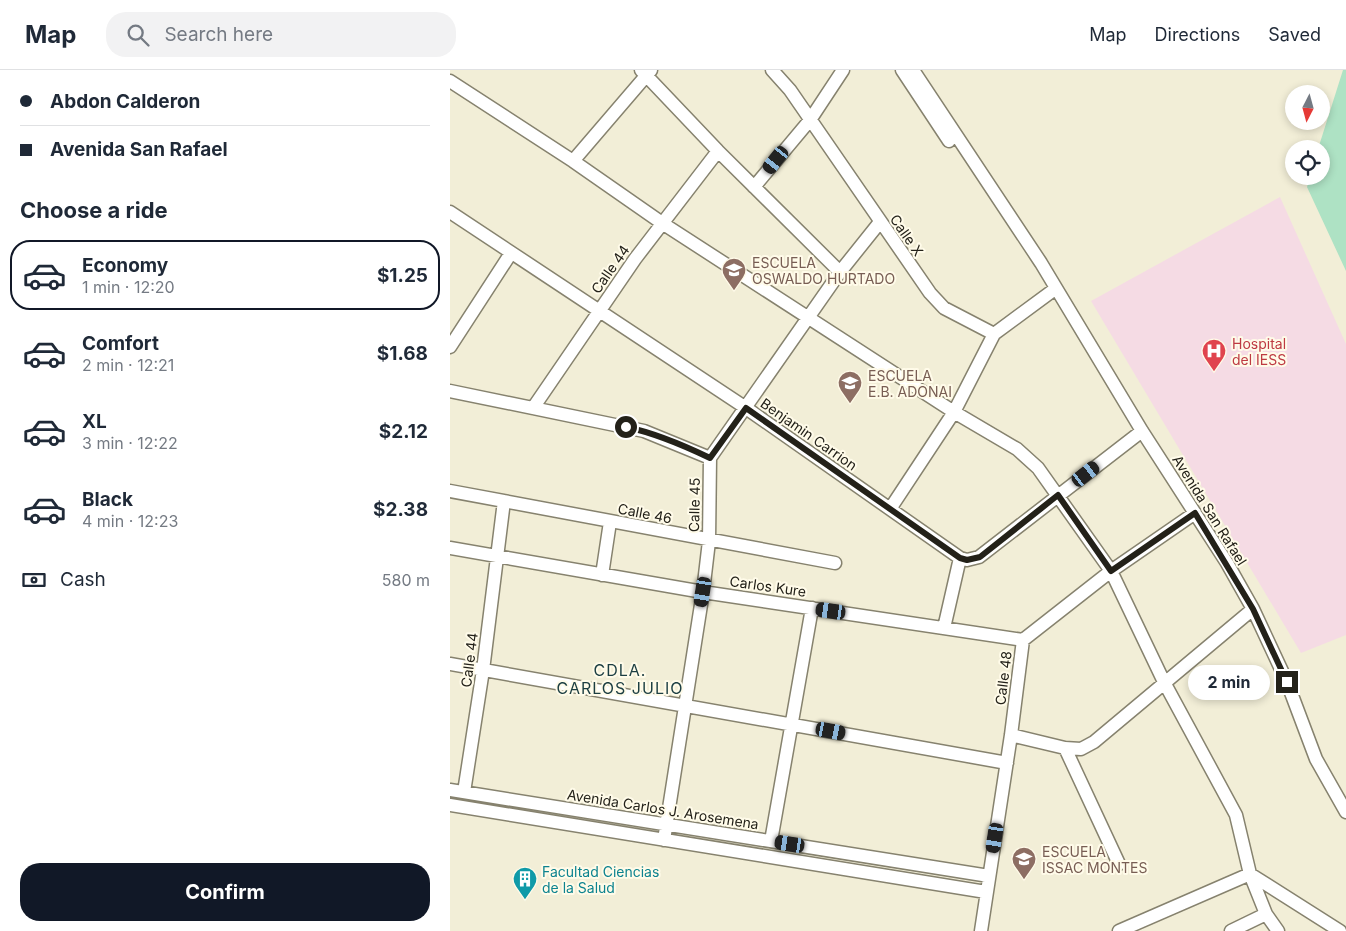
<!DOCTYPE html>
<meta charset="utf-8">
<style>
:root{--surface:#fff;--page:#f2f2f3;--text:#1f2937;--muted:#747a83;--line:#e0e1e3;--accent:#111827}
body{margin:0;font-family:Inter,sans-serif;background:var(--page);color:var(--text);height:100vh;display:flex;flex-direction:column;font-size:19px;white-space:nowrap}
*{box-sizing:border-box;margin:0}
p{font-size:16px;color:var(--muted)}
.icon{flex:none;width:28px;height:28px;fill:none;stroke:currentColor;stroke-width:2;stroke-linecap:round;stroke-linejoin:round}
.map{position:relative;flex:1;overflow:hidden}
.sheet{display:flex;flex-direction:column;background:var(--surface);width:450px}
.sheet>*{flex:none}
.top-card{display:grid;align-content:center;height:110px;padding:0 20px;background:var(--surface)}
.needle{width:32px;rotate:186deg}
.controls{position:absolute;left:835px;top:15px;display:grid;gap:10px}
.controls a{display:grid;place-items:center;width:45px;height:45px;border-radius:50%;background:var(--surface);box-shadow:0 2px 8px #0003;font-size:25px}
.end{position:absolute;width:22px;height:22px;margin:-11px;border:6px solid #232119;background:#fff;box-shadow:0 0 0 2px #fff}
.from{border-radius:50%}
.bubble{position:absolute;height:35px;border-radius:18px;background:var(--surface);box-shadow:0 2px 8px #0003;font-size:16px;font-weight:700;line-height:35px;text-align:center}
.car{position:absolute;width:15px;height:30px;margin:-15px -8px;border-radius:6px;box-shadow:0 0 4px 1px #0007;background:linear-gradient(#222 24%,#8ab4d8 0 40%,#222 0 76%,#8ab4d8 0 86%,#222 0)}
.top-card b{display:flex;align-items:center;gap:18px;height:48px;font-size:19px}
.top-card b+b{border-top:1px solid var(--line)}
.top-card i{width:12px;height:12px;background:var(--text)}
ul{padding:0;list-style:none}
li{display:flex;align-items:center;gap:15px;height:70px;margin:0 10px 8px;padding:0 10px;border:2px solid transparent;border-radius:20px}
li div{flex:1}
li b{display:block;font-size:19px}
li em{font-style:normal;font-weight:700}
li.on{border-color:var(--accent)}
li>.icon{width:45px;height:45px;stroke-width:1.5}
h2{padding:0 20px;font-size:22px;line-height:60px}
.pay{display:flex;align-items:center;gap:12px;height:55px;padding:0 20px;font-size:19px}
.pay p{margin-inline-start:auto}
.action{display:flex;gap:10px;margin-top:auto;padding:10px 20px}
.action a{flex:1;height:58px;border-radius:20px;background:var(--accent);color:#fff;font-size:20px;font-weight:700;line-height:58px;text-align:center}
header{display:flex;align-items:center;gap:30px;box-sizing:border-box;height:70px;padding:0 25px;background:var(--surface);border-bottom:1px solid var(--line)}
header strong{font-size:24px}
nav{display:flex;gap:28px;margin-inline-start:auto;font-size:18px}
.search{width:350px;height:45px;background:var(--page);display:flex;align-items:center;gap:12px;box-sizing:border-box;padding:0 18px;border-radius:20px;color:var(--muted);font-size:19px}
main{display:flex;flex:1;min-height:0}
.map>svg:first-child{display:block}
.medical{fill:#f5dbe4}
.green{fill:#aee2c4}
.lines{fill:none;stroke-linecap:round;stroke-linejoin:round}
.minor-casing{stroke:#86826e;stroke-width:15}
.minor{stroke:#fff;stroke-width:12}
.route{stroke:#232119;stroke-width:6}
.labels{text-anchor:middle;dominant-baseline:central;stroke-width:4;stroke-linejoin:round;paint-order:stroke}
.street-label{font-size:14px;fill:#232119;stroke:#fffbe9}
.education-label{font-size:14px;fill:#785e54;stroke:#fffbe9;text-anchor:start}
.health-label{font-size:14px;fill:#be3a42;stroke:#fffbe9;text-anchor:start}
.culture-label{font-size:14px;fill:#0d838f;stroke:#fffbe9;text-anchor:start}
.quarter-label{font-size:16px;letter-spacing:1px;fill:#1c3e42;stroke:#fffbe9}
</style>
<header>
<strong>Map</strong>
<div class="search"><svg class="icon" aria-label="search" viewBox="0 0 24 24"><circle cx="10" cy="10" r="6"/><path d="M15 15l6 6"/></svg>Search here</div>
<nav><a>Map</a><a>Directions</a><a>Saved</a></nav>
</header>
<main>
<section class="sheet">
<div class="top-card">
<b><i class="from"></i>Abdon Calderon</b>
<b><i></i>Avenida San Rafael</b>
</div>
<h2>Choose a ride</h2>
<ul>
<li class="on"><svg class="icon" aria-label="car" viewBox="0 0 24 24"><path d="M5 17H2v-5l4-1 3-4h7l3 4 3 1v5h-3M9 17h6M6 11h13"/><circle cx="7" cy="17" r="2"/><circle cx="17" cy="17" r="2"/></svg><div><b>Economy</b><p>1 min · 12:20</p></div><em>$1.25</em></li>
<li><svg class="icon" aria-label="car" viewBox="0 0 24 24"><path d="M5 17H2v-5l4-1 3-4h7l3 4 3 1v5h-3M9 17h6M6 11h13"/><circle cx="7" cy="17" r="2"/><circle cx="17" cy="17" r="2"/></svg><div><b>Comfort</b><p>2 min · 12:21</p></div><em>$1.68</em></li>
<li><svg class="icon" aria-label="car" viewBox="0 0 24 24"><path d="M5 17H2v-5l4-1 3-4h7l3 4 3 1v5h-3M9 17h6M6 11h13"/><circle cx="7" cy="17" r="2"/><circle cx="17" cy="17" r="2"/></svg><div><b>XL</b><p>3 min · 12:22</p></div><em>$2.12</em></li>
<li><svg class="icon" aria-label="car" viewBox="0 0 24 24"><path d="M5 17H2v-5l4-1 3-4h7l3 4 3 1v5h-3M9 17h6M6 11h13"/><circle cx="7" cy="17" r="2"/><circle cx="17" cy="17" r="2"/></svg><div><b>Black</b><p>4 min · 12:23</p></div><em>$2.38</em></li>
</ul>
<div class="pay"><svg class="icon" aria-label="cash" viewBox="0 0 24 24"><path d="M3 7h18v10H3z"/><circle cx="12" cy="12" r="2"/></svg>Cash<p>580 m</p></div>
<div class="action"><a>Confirm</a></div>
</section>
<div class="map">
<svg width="896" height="861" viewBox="0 0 896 861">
<rect width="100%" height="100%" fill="#f2eed7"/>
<path class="medical" d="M830,127L896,274V565L851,583L641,231Z"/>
<path class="green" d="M893,0H896V201L857,117L860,106H871V79H868Z"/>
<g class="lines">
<defs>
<path id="minor" d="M191,0L268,81L390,202
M322,0L340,20L480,223L494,238L544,264L605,219
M452,0L499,71
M463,0L591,193L692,361L777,493L803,539L837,612L866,689L896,742
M0,11L123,91L212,153L504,342L567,379L588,398L661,501L714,612L786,745L800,804L669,861
M123,91L201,0
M304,117L360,50L393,0
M0,142L296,338L510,488L517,490L529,487L692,361
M0,277L61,183
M0,321L194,361L260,388
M83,338L185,189L268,81
M0,421L385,493
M440,439L504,342L544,264
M0,478L253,522L573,570
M152,505L160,452
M494,558L510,488
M0,594L557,693
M561,665L615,678L631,679L644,672L803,539
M615,678L669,794
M0,720L539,806
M14,722L33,600L54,431
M0,735L536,822
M214,770L253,522L259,471L260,388L390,202L430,152
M321,771L362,538
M531,861L561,665L573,570L661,501L745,443
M781,861L816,844
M828,861L816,844L800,804L890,861"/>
</defs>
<use href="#minor" class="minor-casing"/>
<use href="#minor" class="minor"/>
</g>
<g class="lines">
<path class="route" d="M176,357C205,363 233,375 260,388L296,338L510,488L517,490L530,487L608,425L661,501L745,443L803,539L837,612"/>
</g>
<defs>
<symbol id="school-pin" viewBox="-11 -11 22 30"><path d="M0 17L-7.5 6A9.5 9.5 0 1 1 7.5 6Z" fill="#8d6e63" stroke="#fffbe9"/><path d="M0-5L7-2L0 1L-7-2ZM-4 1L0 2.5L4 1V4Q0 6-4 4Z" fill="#fff"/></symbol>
<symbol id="hospital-pin" viewBox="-11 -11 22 30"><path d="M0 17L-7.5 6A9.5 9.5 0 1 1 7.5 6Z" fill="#e0444e" stroke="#fffbe9"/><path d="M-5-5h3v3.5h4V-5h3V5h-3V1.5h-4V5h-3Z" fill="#fff"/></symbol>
<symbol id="building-pin" viewBox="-11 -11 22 30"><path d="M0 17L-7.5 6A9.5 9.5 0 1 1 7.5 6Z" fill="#0f9aa8" stroke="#fffbe9"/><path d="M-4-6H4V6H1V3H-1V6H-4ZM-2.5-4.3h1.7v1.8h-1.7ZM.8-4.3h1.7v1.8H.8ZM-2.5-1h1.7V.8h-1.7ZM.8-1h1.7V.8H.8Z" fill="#fff"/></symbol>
</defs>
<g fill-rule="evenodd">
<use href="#school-pin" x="270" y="186" width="28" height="38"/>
<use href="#hospital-pin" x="750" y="267" width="28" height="38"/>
<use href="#school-pin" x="386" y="299" width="28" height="38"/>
<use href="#school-pin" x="560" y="775" width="28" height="38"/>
<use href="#building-pin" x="61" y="795" width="28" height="38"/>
</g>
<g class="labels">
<g class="street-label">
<text transform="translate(457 165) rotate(55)">Calle X</text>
<text transform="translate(160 199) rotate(-55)">Calle 44</text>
<text transform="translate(359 364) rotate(35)">Benjamin Carrion</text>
<text transform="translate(244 435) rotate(-89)">Calle 45</text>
<text transform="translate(760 440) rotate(58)">Avenida San Rafael</text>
<text transform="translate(195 443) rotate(11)">Calle 46</text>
<text transform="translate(318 516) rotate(8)">Carlos Kure</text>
<text transform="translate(19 590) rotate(-83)">Calle 44</text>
<text transform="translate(553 608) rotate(-83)">Calle 48</text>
<text transform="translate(213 739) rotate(9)">Avenida Carlos J. Arosemena</text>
</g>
<g class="education-label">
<text x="302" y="192">ESCUELA<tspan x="302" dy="16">OSWALDO HURTADO</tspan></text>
<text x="418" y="305">ESCUELA<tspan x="418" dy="16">E.B. ADONAI</tspan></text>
<text x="592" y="781">ESCUELA<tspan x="592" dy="16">ISSAC MONTES</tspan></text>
</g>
<g class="health-label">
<text x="782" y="273">Hospital<tspan x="782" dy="16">del IESS</tspan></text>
</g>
<g class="culture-label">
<text x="92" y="801">Facultad Ciencias<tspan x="92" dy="16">de la Salud</tspan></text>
</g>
<g class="quarter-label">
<text x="170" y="600">CDLA.<tspan x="170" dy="18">CARLOS JULIO</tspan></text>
</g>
</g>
</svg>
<div class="controls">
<a><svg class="needle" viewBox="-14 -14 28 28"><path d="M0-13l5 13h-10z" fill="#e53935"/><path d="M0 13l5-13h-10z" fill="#747a83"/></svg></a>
<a><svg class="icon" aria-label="locate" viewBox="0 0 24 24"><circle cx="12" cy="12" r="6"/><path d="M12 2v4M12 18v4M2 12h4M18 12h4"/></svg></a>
</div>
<i class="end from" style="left:176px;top:357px"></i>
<i class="end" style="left:837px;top:612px"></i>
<div class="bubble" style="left:738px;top:595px;width:82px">2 min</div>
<i class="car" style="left:326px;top:90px;rotate:219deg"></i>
<i class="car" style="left:636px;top:404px;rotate:52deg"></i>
<i class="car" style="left:253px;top:522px;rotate:189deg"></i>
<i class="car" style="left:381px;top:541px;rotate:278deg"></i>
<i class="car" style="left:381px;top:661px;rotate:101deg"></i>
<i class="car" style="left:545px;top:768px;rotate:189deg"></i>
<i class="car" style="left:340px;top:774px;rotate:279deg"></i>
</div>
</main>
